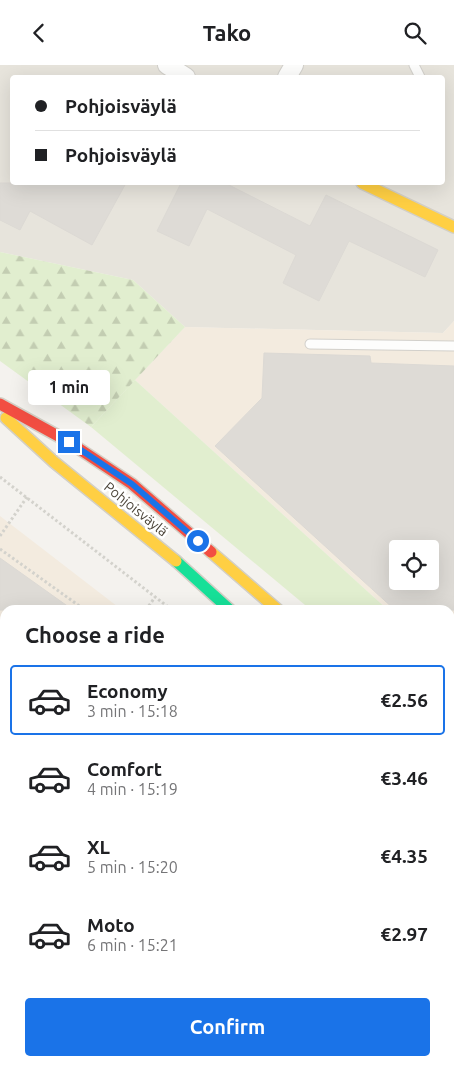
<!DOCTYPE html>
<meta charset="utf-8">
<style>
:root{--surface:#fff;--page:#f6f6f6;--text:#202124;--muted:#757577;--line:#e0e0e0;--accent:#1a73e8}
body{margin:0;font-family:Ubuntu,sans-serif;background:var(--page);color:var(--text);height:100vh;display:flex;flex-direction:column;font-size:19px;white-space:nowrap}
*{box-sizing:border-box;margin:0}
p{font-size:16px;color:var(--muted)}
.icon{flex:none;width:28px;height:28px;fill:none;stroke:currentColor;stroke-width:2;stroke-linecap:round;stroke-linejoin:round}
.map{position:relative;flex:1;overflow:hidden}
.drawer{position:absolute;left:0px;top:540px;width:455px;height:461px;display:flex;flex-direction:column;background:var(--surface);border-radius:15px 15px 0 0;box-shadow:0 5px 20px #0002}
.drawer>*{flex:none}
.guide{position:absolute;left:10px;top:10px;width:435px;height:110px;border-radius:5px;box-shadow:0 5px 20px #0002;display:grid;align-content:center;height:110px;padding:0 25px;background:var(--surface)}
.controls{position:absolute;left:389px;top:475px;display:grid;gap:10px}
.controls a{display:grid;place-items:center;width:50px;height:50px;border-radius:5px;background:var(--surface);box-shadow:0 5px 20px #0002;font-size:25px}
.end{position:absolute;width:22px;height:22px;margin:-11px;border:6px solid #1a73e8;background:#fff;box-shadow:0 0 0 2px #fff}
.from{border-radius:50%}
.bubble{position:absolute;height:35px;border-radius:5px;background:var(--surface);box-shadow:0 5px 20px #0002;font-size:16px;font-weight:700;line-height:35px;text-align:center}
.guide b{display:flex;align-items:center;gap:18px;height:48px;font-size:19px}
.guide b+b{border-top:1px solid var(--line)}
.guide i{width:12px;height:12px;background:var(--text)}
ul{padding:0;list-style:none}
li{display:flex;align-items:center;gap:15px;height:70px;margin:0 10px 8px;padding:0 15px;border:2px solid transparent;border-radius:5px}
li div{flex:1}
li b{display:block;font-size:19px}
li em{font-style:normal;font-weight:700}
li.selected{border-color:var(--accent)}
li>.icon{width:45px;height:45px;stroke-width:1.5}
h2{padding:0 25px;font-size:22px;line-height:60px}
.action{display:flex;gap:10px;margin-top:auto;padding:10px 25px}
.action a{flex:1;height:58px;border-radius:5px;background:var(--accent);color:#fff;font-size:20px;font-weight:700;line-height:58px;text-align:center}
header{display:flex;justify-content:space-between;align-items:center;height:65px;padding:0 25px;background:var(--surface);font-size:22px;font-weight:700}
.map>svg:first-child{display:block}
.residential{fill:#e7e4dc;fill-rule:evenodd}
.commercial{fill:#f3ebdf;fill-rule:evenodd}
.grass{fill:#e1eecf}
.forest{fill:url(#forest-firs)}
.parking{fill:#e6e3df}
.building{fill:#dedbd6;stroke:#dcd9d4;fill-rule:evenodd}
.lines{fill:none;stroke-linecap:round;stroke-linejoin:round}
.lane-casing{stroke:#d2d0cb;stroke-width:11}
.street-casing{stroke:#d2d0cb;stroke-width:20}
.fast-casing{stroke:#d3cfc5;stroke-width:14}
.slow-casing{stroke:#d3cfc5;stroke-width:14}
.jam-casing{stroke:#d3cfc5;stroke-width:14}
.path{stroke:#d3d2cc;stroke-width:3;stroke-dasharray:2.5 2.5;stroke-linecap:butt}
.lane{stroke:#fdfdfc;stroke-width:9}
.street{stroke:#fdfdfc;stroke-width:18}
.fast{stroke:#16e098;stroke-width:11}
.slow{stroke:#ffcf43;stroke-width:11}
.jam{stroke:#f24e42;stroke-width:11}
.route{stroke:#1a73e8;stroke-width:6}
.labels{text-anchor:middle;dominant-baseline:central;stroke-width:5;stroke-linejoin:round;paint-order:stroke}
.street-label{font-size:14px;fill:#4b4439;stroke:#fff}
</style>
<header><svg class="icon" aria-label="back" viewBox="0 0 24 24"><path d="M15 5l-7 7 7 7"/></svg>Tako<svg class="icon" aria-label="search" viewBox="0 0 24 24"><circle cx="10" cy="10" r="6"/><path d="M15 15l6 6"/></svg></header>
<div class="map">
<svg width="454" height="1001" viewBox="0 0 454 1001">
<defs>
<pattern id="forest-firs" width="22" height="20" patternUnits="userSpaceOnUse" patternTransform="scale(1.25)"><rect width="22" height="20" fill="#e1eecf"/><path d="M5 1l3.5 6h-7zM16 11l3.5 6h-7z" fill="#c3cdb2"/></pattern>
</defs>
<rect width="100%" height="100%" fill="#f4f2ee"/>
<path class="residential" d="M0,0H454V256L443,268L185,262L133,215L0,187ZM12,12H442V118H12Z"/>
<path class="commercial" d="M454,256V606L450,602V545H388L135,315L185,262L443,268ZM398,484H430V516H398Z
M0,451L122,545H5V943L0,939Z
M454,939V1001H410L413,996H450V944Z"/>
<path class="grass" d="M135,315L388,545H311L91,362Z"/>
<path class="forest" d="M0,187L133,215L185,262L91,362L0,296Z"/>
<path class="parking" d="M0,559L5,563V628L0,634Z
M75,996H297L303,1001H81Z"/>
<path class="building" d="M0,118H126L92,180L30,146L20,165L0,155Z
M181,118H225L310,161L326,130L438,185L425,212L349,176L319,236L283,218L296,190L207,144L189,181L157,166Z
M264,288L370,291L371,298L454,301V545H395L215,381L262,333ZM398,484H430V516H398Z
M0,493L73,545H0Z"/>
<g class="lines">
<defs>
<path id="lane" d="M414,0L420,12
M310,279L454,281
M0,920L5,925
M79,996L84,1001
M430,996L436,1001
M135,1001L138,996"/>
<path id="street" d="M167,0L186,12
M287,12L294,0"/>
<path id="fast" d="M176,496L230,545
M450,741L454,744
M0,993L9,1001"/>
<path id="slow" d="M362,118L454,162
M6,353L54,397L176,496
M211,487L278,545
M450,694L454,697
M354,1001L357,996"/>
<path id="jam" d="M0,339L69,377L132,419L211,487
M450,874L454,869
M450,913L454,909
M382,1001L385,996"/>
</defs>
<use href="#lane" class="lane-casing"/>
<use href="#street" class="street-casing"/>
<use href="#fast" class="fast-casing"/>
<use href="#slow" class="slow-casing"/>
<use href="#jam" class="jam-casing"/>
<path class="path" d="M0,412L172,545
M0,471L27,432
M0,484L85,545
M146,545L155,532
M450,785L454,790
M450,834L454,826
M0,949L5,954
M51,996L56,1001"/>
<use href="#lane" class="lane"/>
<use href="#street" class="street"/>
<use href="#fast" class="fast"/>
<use href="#slow" class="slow"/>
<use href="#jam" class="jam"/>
</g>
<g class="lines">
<path class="route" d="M69,377L132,419L198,476"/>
</g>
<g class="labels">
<g class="street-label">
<text transform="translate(136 444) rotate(39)">Pohjoisväylä</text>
</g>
</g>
</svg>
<div class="controls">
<a><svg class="icon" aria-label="locate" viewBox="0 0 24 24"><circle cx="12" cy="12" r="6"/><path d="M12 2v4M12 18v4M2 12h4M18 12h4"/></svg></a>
</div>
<i class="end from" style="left:198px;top:476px"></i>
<i class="end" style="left:69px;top:377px"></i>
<div class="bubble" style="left:28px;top:305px;width:82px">1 min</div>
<div class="guide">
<b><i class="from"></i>Pohjoisväylä</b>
<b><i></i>Pohjoisväylä</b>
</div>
<section class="drawer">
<h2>Choose a ride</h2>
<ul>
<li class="selected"><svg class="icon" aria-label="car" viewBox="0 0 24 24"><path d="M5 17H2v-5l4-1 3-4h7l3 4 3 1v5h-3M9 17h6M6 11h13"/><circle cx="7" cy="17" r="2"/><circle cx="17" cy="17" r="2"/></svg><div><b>Economy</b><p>3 min · 15:18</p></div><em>€2.56</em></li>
<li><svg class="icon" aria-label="car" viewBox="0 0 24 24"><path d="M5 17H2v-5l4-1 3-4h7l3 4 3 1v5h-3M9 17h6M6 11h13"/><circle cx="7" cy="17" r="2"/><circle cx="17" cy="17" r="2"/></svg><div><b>Comfort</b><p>4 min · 15:19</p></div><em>€3.46</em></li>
<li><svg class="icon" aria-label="car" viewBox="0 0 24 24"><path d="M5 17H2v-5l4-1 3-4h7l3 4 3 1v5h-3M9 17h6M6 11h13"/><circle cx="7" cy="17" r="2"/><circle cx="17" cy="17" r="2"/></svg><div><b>XL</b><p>5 min · 15:20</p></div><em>€4.35</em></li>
<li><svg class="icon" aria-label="car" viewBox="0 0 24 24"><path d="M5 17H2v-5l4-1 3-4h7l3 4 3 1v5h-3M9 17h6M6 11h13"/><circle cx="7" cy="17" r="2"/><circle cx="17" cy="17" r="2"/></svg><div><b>Moto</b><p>6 min · 15:21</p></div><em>€2.97</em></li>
</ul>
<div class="action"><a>Confirm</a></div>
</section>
</div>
